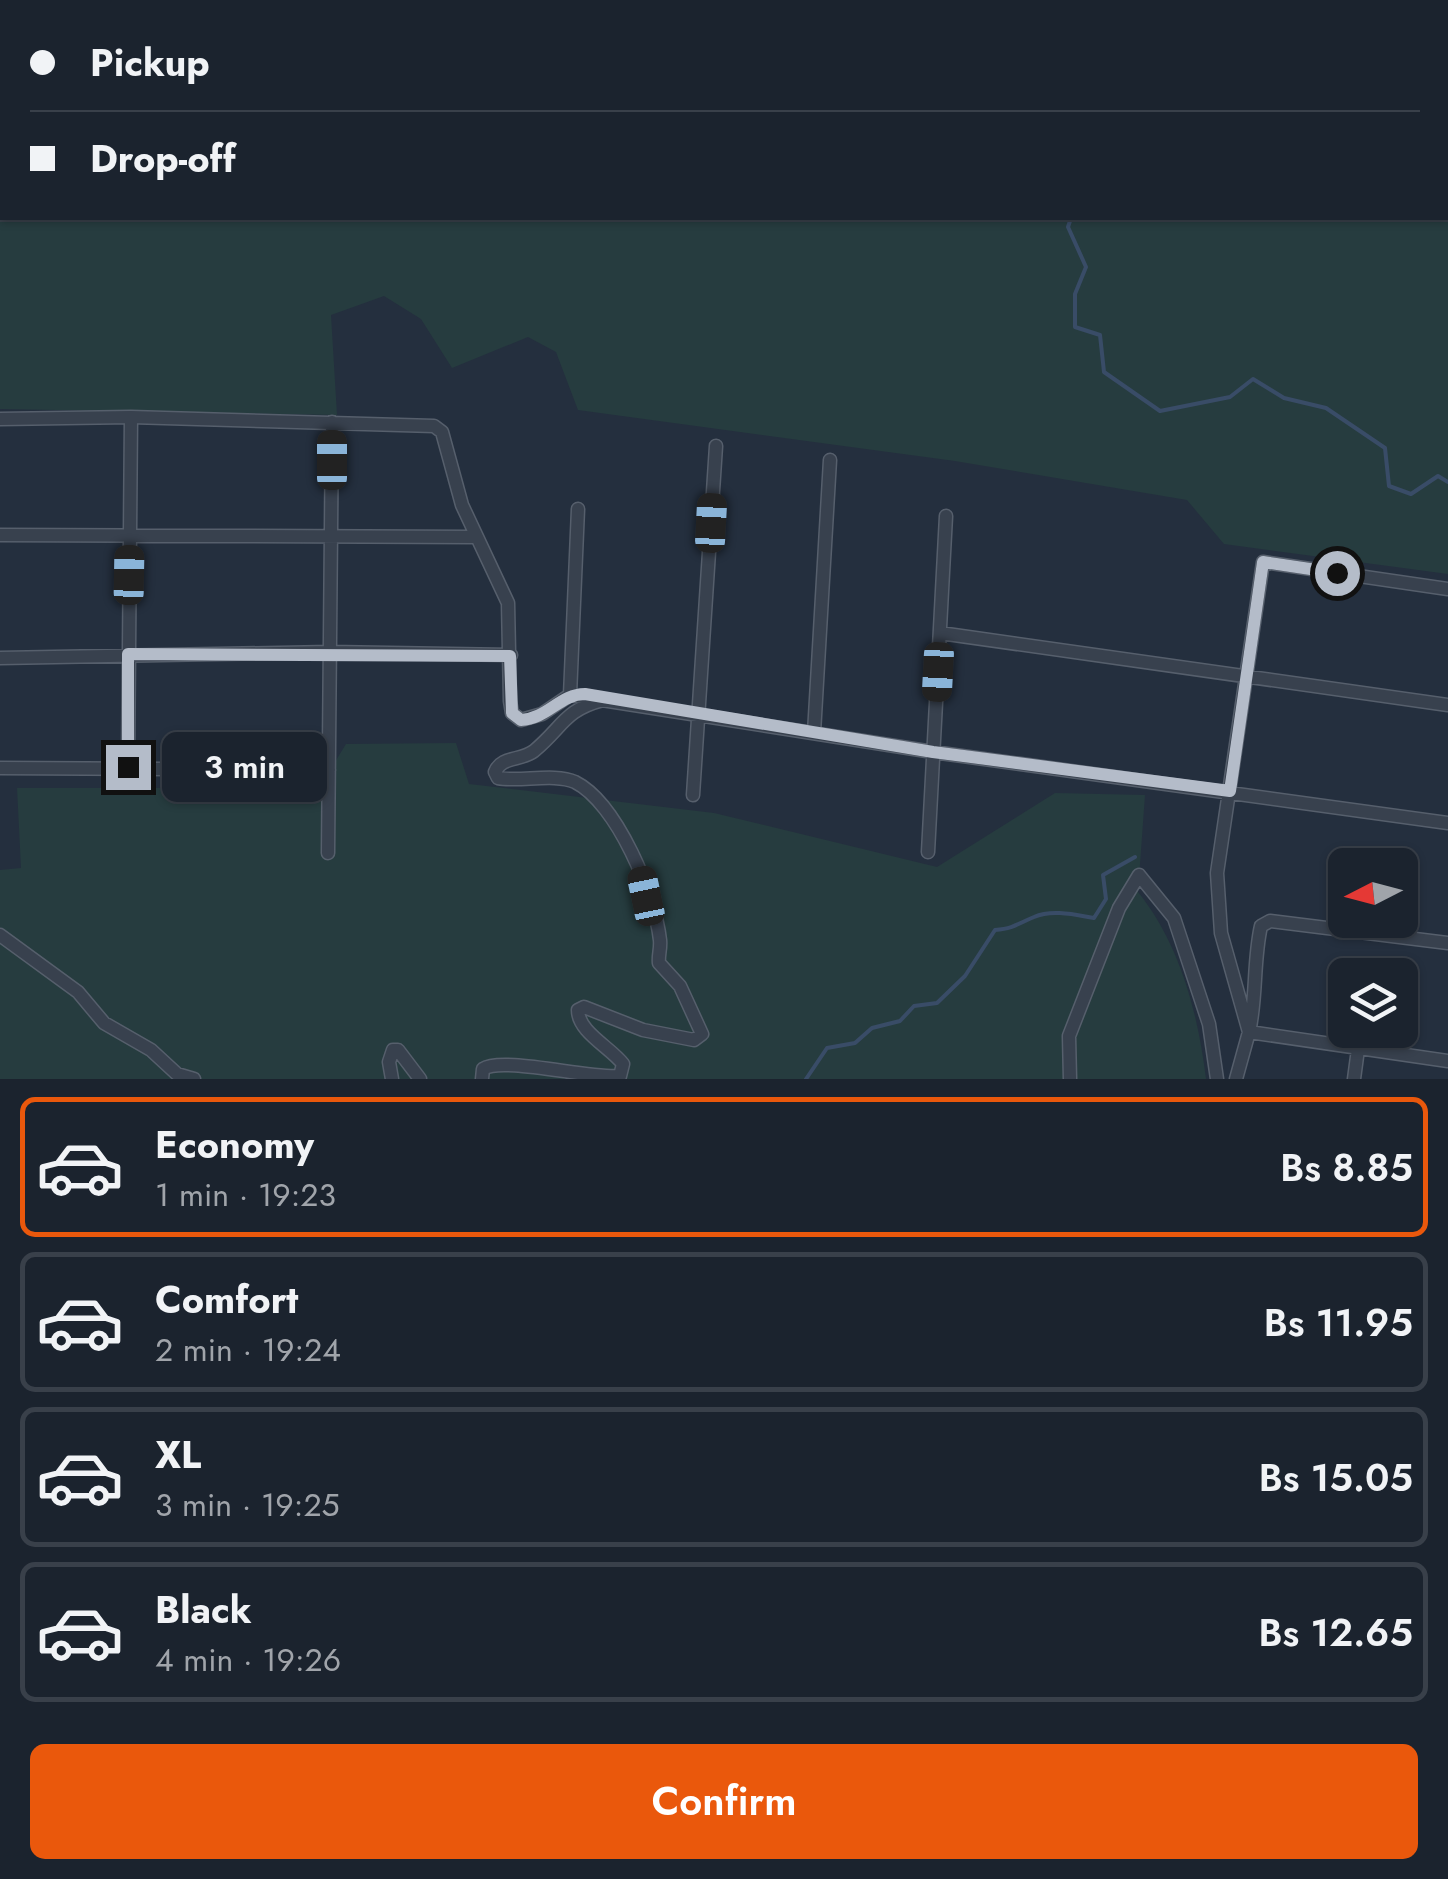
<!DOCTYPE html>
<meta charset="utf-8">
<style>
:root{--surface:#1b232e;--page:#242b36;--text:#f1f3f6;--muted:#a0a4aa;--line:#39404a;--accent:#ea580c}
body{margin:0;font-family:Jost,sans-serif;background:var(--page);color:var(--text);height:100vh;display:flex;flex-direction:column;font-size:38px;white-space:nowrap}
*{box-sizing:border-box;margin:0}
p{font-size:32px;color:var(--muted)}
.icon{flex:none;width:55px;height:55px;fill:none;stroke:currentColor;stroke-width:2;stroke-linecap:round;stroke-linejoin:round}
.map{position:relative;height:1079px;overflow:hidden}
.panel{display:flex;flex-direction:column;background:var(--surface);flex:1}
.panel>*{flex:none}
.guide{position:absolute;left:0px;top:0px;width:1450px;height:220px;box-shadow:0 2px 8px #0004,0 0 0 2px var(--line);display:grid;align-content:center;height:220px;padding:0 30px;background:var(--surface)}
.needle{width:65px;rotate:264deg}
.controls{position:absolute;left:1328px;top:848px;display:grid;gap:20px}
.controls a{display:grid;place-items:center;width:90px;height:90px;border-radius:15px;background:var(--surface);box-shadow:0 2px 8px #0004,0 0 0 2px var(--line);font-size:50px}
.end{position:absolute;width:45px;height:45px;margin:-22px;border:12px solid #b4bcc9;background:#111;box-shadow:0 0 0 5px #111}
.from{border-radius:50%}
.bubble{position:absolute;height:70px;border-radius:15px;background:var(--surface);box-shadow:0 2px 8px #0004,0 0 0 2px var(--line);font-size:32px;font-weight:600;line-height:70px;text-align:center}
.car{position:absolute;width:30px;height:60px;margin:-30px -15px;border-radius:12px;box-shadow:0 0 8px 2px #0007;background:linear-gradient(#222 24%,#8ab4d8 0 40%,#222 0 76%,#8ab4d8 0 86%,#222 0)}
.guide b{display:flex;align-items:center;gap:35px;height:95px;font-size:38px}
.guide b+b{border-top:2px solid var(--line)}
.guide i{width:25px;height:25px;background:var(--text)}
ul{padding:18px 0 0;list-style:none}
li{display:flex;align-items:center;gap:30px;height:140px;margin:0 20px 15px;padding:0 10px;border:5px solid var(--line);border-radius:15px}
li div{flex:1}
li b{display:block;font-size:38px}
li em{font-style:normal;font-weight:600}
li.current{border-color:var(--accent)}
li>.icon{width:90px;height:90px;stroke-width:1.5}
.cta{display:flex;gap:20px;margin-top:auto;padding:20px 30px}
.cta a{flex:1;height:115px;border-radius:15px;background:var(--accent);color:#fff;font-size:40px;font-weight:600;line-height:115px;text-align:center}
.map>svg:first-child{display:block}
.green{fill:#263c3f;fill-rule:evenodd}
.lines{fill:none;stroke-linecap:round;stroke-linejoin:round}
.stream{stroke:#394c67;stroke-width:4}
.minor-casing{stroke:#565f6c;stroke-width:15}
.minor{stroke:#38414e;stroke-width:12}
.route{stroke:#b4bcc9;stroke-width:12}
</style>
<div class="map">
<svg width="1448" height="1079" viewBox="0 0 1448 1079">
<rect width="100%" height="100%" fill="#242f3e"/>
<path class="green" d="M0,0H1448V574L1224,544L1187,500L955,461L578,410L556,352L528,337L452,368L421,319L384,296L331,315L337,415L0,409ZM2,2H1448V218H2Z
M456,743L469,784L714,813L937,867L1055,793L1145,795L1138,892C1180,944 1198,1013 1206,1079H0V870L21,868L17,788H319L346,744Z"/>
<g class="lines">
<path class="stream" d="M1266,2L1272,0
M0,45L2,49
M967,218H979
M1071,218L1068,227L1086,267L1075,294V327L1100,335L1104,372L1160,411L1230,397L1253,379L1284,398L1326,408L1385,448L1389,486L1411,494L1438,476L1448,482
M806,1079L827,1048L855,1043L872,1028L900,1021L914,1006L937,1003L965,976L995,930C1015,928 1017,924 1034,917C1052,909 1076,915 1094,918L1106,899L1103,875L1135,857"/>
<defs>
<path id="minor" d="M0,419L131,417L434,426L442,432L462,505L508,603L510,701L512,713L521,720L542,714L570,695L578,509
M0,535L475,537
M940,633L1448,705
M0,658L330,652L511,655
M570,695L933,752L1448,823
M814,733L830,460
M128,767L131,417
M0,768L329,770
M693,795L716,446
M928,852L946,516
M328,853L332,422
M0,935L78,992L104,1023L151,1050L177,1074L194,1079
M1448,943L1270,921L1261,926C1253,961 1257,997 1249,1032L1448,1061
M392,1079L389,1062L393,1050H398L420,1079
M482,1079L483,1069C502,1056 589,1079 620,1076L623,1064C610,1047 578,1032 578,1010L584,1007L643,1030L694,1040L702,1034L680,986L659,963C658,955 661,949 660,940C655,895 617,803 575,782C555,773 520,782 498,778L495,772C501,756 521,761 534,751C563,727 564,710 603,700
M1070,1079L1069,1036L1119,908L1139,875L1174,918L1209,1024L1217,1079
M1236,1079L1249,1032L1221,933L1217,873L1263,562L1448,589
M1354,1079L1358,1049"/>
</defs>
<use href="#minor" class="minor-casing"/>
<use href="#minor" class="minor"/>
</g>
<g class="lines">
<path class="route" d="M128,767V654L510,656L512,713L521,720C547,719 560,694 585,694L933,752L1230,791L1263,562L1337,573"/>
</g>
</svg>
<div class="controls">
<a><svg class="needle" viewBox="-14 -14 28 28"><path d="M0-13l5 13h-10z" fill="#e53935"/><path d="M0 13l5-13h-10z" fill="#a0a4aa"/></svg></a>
<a><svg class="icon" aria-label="layers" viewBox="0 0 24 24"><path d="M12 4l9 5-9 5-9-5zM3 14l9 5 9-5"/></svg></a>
</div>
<i class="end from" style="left:1337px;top:573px"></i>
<i class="end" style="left:128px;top:767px"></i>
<div class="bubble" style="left:162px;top:732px;width:165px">3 min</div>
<i class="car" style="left:332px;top:460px;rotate:0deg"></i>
<i class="car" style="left:711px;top:523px;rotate:3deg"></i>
<i class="car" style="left:129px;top:575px;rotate:1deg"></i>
<i class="car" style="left:938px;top:672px;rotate:183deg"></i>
<i class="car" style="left:646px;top:896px;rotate:348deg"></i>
<div class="guide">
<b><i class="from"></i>Pickup</b>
<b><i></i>Drop-off</b>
</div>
</div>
<section class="panel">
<ul>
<li class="current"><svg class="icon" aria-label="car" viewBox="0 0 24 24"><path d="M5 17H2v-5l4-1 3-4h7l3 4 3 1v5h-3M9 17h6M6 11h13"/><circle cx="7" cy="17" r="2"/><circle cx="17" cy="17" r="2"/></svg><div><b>Economy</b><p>1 min · 19:23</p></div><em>Bs 8.85</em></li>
<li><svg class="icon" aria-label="car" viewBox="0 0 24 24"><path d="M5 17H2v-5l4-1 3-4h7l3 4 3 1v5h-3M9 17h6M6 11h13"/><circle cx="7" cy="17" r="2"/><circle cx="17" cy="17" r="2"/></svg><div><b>Comfort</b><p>2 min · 19:24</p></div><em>Bs 11.95</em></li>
<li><svg class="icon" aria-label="car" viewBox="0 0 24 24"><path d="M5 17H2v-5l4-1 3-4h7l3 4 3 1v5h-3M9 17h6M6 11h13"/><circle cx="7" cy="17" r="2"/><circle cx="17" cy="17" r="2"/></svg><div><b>XL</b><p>3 min · 19:25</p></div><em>Bs 15.05</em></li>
<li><svg class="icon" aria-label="car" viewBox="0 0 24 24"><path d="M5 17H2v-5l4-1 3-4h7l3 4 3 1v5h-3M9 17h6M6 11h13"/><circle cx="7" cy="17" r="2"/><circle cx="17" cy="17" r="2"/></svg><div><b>Black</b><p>4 min · 19:26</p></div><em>Bs 12.65</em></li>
</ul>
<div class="cta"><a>Confirm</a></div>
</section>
